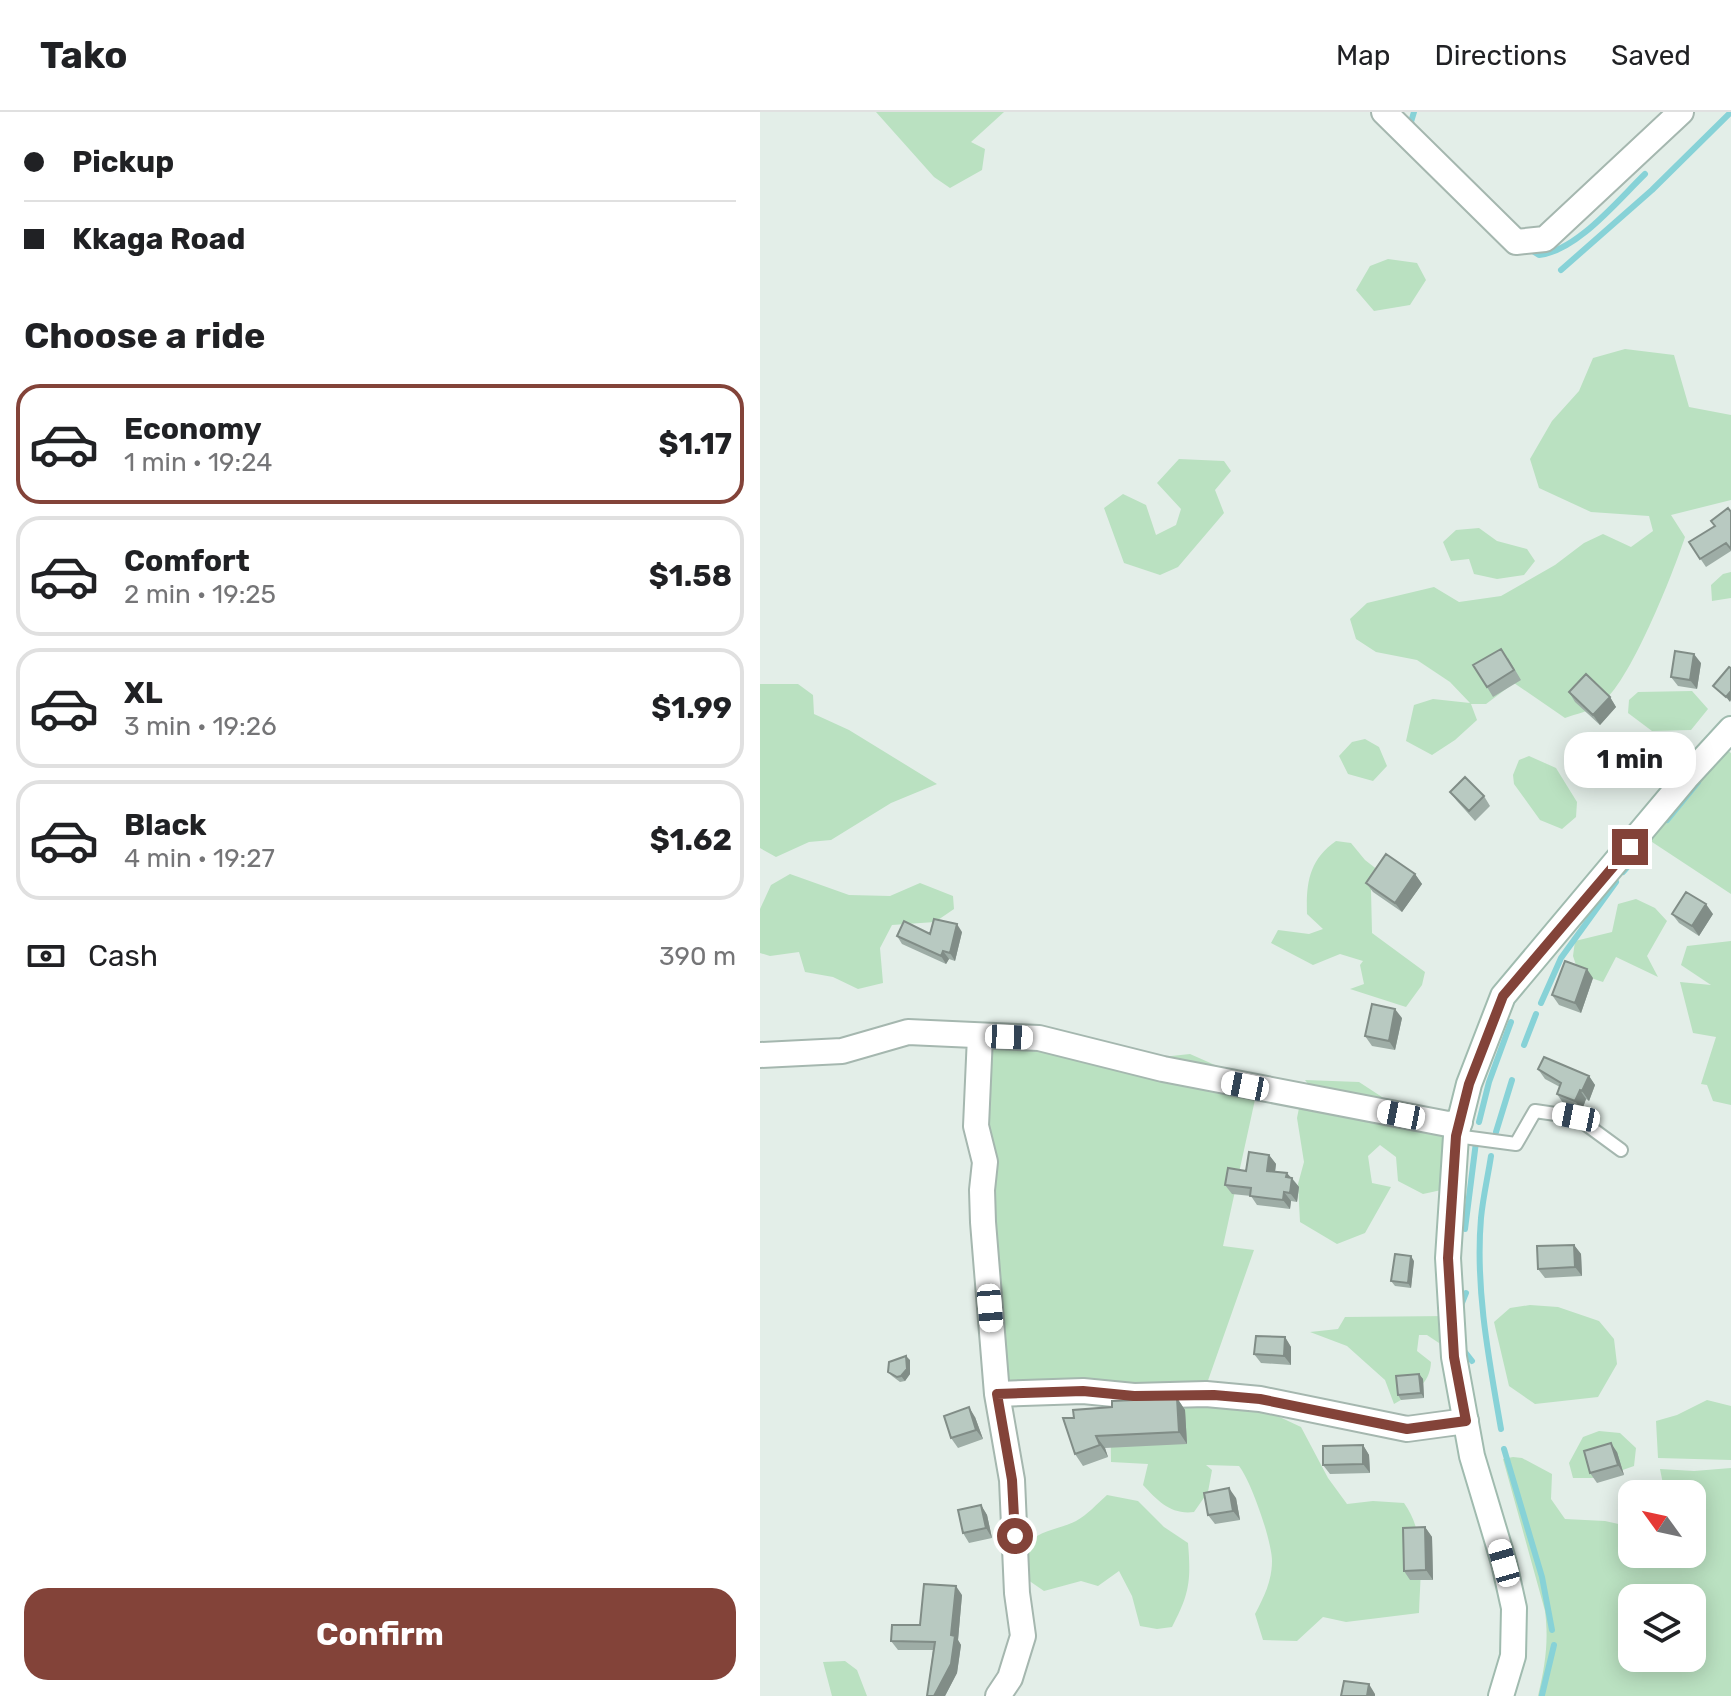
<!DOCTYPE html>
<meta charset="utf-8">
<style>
:root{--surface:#fff;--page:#f2f2f2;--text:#202124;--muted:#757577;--line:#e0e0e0;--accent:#834339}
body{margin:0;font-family:Rubik,sans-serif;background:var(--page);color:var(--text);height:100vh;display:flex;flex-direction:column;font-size:30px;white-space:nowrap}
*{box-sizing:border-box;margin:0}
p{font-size:26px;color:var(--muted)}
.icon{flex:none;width:44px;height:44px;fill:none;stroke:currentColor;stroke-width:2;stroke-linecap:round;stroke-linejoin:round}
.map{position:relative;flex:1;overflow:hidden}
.side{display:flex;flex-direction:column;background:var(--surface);width:760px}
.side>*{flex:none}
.top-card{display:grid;align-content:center;height:176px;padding:0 24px;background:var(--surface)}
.needle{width:52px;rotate:303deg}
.tools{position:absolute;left:858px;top:1368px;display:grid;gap:16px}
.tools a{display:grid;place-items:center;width:88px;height:88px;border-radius:16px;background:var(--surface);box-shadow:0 4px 20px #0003;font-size:40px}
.end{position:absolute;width:36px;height:36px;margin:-18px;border:10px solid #834339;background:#fff;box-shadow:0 0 0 4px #fff}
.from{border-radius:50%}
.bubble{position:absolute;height:56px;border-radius:24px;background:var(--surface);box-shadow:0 4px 20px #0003;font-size:26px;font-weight:700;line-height:56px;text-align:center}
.car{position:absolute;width:24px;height:48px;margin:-24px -12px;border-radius:10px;box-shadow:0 0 6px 2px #0007;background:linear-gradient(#fff 24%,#345 0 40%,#fff 0 76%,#345 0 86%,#fff 0)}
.top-card b{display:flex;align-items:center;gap:28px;height:76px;font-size:30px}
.top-card b+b{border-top:2px solid var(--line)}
.top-card i{width:20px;height:20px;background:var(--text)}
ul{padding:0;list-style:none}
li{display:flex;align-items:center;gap:24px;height:120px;margin:0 16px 12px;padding:0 8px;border:4px solid var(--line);border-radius:24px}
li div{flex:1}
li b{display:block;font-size:30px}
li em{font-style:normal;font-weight:700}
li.current{border-color:var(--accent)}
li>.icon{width:72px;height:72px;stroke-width:1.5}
h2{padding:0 24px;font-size:36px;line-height:96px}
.pay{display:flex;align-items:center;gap:20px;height:88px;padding:0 24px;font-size:30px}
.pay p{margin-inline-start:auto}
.cta{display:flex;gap:16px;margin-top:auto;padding:16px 24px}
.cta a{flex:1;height:92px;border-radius:24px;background:var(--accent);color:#fff;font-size:32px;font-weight:700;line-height:92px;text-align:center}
header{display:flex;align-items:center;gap:48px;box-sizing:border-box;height:112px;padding:0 40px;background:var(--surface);border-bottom:2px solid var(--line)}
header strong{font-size:38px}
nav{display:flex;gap:44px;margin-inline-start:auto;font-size:28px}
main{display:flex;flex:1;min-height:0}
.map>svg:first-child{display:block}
.green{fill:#bae1c1;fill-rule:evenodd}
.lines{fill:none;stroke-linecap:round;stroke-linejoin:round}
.stream{stroke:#87d2d7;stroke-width:6}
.lane-casing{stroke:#a5b7af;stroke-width:16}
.street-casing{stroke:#a5b7af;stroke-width:28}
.secondary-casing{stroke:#a0bbaf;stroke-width:28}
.lane{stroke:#fff;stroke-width:12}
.street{stroke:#fff;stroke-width:24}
.secondary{stroke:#fff;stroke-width:24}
.wall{fill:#9eada6}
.shaded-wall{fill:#818d87}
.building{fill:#b8c9c1;stroke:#818d87;stroke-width:2}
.route{stroke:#834339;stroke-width:10}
</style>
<header>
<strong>Tako</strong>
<nav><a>Map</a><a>Directions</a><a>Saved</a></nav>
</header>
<main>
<section class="side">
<div class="top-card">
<b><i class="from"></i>Pickup</b>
<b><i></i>Kkaga Road</b>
</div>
<h2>Choose a ride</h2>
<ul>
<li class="current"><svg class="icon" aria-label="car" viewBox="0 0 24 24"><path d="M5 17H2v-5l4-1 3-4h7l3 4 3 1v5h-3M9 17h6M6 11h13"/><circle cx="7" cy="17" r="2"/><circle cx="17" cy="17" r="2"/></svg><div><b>Economy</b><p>1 min · 19:24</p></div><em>$1.17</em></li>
<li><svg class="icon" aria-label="car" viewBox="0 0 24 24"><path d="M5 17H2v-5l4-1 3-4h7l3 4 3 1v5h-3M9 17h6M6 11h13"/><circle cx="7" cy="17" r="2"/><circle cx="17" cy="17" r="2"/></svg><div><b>Comfort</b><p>2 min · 19:25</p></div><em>$1.58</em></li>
<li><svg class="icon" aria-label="car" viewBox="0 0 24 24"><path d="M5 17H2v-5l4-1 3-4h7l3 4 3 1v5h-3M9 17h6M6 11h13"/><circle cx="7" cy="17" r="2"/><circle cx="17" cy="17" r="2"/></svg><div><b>XL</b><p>3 min · 19:26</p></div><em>$1.99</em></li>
<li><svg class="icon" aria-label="car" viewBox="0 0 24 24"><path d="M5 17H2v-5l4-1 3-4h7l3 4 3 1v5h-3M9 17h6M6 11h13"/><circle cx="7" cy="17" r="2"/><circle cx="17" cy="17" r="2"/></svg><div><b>Black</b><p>4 min · 19:27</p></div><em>$1.62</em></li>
</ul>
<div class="pay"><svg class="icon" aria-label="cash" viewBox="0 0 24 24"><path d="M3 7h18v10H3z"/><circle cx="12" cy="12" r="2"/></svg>Cash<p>390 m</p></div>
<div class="cta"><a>Confirm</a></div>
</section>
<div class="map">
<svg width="971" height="1584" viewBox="0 0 971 1584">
<rect width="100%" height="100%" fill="#e3eee8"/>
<path class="green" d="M116,0H244L211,30L225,37L222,58L190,76L174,65Z
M628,147L657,151L666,168L650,193L614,199L596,178L610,154Z
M865,237L914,243L929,295L971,303V388L911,403L925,425C914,459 869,574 840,592C830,599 816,602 805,606L754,571L726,592H711L717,608L695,628L672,643L646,629L654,593L673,587L710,591L690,570L657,548L616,540L596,527L590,507L607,491L674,475L699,490L741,484L795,453L824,431L843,422L871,435L893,419L889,404L831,400L779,376L770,347L792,309L819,279L833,246Z
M419,347L464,349L471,359L455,378L464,401L418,455L400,463L364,451L344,396L363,382L386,393L396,423L416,413L421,397L397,371Z
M719,416L737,429L767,437L775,449L764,463L737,467L714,462L709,447L691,449L683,430L696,418Z
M971,460V486L952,489L951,473L963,462Z
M0,572H38L53,583L54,602L89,618L177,672L131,691L71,728L49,730L16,745L0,736Z
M932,579L948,597L931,618L892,619L868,601L869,588L878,580Z
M605,627L619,635L627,654L613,669L588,662L579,644L592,630Z
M963,635L971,641V782L886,726Z
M769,644L796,656L817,690L816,705L802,717L780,708L754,672L753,663L759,648Z
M576,729L591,731L605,748L623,762L611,778L612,821L665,860L662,873L646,895L590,877L604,872L600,853L603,849L580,842L553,853L511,831L518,818L549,822L563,817L547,802C546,771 549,748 576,729Z
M30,762L89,783L130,784L160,771L193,784L194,797L175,810L132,813L120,836L123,871L98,877L73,865L45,860L39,840L10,844L0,841V797L11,773Z
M876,787L895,796L907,809L887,844L898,865L856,845L843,870L819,862L813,844L815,829L852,820L858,792Z
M971,829V993L953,989L947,973L941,972L956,925L933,921L920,870L951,873L921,853L927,834Z
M231,934L402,945L430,942L464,957L496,983L463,1134L494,1138L445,1277H241L225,1010Z
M545,968L599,970L622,985L634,1010L675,1019L692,1031L686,1077L663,1082L638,1069L636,1045L620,1033L608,1044L612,1071L631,1075L605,1121L577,1132L540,1110L538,1072L544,1050L537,1006L539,996L557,983Z
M770,1193L798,1195L839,1209L854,1227L857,1252L838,1285L775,1292L749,1274L734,1210L750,1196Z
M687,1204V1224L679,1231L667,1223H659L657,1239L671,1250C670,1273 653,1281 634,1292L625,1268L587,1234L550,1220L578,1217L585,1205Z
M350,1286L415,1287L509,1300L541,1315L568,1366L587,1392L613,1389L644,1391C667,1423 660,1463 659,1501L586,1510L563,1505L537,1529L503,1528L495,1502C504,1485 512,1469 512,1449C512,1429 491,1369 479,1354L446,1353L452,1358L448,1380L434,1400C411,1403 398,1389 383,1373L388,1352L351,1350Z
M947,1288L971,1294V1348L898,1346L896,1309L917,1303Z
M839,1319L860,1321L876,1336L874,1354L840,1366H813L809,1351L823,1325Z
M753,1345L762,1346L792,1362L791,1387L805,1407L845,1409L872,1415V1442H932V1382H899L904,1377L900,1357L934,1359L971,1356V1584H778C785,1554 789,1530 785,1499L743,1347ZM932,1486V1546H872V1486Z
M347,1383L378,1389L404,1415L428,1431C431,1468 430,1481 412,1515L397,1517L380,1514L372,1484L359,1459L338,1474L321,1469L284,1479L268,1468V1431C282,1417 298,1418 316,1409C327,1403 337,1392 347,1383Z
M85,1549L97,1558L107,1584H72L63,1550Z"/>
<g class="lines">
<path class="stream" d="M653,16L651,10L654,0
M768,136L779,143C817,139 858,88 885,62
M801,158L892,78L971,0
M907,708L938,670
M875,745L889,728
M863,760L871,751
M781,891L801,846L856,770
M764,933L776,902
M719,1010L729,970L751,910
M736,1020L752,968
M731,1044C728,1064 723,1085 721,1106C715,1176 729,1248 741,1317
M705,1117L716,1030
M700,1196L706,1181
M701,1235L712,1249
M744,1337L782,1465L792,1518
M782,1583L794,1533"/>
<defs>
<path id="lane" d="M696,1024L756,1032L775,999L816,1005L861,1038"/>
<path id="street" d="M624,0L756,130L785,127L921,0
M220,924L216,1014L225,1050L222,1078L223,1110L237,1282L252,1368L257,1481L263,1524L250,1566L238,1584
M0,943L82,939L148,920L279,926L403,957L688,1012L700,1010
M237,1282L323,1279L374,1284L446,1282L500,1287L647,1317L706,1309"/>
<path id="secondary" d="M741,1584L753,1544L754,1496L744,1451L712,1344L694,1245L688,1146L696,1024L709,972L743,884L926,666L971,617"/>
</defs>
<use href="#lane" class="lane-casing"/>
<use href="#street" class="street-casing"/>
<use href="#secondary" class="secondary-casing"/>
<use href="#lane" class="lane"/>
<use href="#street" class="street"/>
<use href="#secondary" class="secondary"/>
</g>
<path class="wall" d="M971,400V439L946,455L929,430L955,414Z
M748,546L761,568L733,585L727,575Z
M941,551L937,577L918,574L911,565Z
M809,580L850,585L856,595L840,613L815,590Z
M690,680L724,684L730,694L715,709L697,689Z
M655,762L662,772L642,800L613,780L606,771Z
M912,802H953L939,824L919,811Z
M202,820L195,849L189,847L186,852L142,832L137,824Z
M833,866L821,901L799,893L792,883Z
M642,906L635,938L612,934L605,924Z
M778,957L829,964L835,973L829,989L826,987L822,998L803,991L797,982L800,975L785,967Z
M509,1043L516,1052L515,1059L532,1066L539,1075L537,1090L531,1089L530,1097L497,1093L491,1084L472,1082L465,1073Z
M814,1133L821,1142L822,1164L785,1166L778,1157Z
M654,1149L651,1176L635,1174L631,1169Z
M525,1225L531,1235V1253L501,1251L494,1242Z
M150,1248V1262L145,1269L140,1270L132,1264L128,1260Z
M659,1262L663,1267L664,1286L641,1288L638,1283Z
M417,1286L425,1298L427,1332L345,1336L348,1345L323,1354L315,1342L314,1306L352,1295Z
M215,1305L223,1327L198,1336L191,1326Z
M603,1333L609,1343L610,1361L570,1362L563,1353Z
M857,1340L864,1363L837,1371L830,1361Z
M476,1386L480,1408L455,1412L448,1403Z
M221,1393L227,1403L232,1426L209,1431L203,1421Z
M665,1415L672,1425L673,1468H650L644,1459Z
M202,1483L198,1528L201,1533L197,1561L185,1584H167L173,1538H138L131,1529L160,1513Z"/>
<path class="shaded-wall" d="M934,542L941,551L937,577L930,568Z
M971,579V588L970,590L966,585Z
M850,585L856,595L840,613L833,603Z
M655,762L662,772L642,800L635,791Z
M946,792L953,802L939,824L932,814Z
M197,812L202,820L195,849L190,841Z
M183,839L189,847L186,852L181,844Z
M827,857L833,866L821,901L815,891Z
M635,897L642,906L635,938L629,929Z
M829,964L835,973L829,989L822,979Z
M820,978L826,987L822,998L815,989Z
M509,1043L516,1052L514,1068L507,1059Z
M527,1061L539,1075L537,1090L530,1081L526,1065Z
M524,1080L531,1089L530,1097L523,1088Z
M814,1133L821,1142L822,1164L815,1155Z
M651,1144L654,1149L651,1176L648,1171Z
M525,1225L531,1235V1253L524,1244Z
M146,1244L150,1248V1262L145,1269L141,1264Z
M659,1262L663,1267L664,1286L661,1281Z
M417,1286L425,1298L427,1332L419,1320Z
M209,1295L215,1305L223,1327L216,1318Z
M336,1324L345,1336L348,1345L340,1333Z
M851,1331L857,1340L864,1363L858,1353Z
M603,1333L609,1343L610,1361L603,1352Z
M469,1376L476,1386L480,1408L473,1399Z
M221,1393L227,1403L232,1426L226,1416Z
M665,1415L672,1425L673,1468L666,1458Z
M196,1474L202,1483L198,1528L201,1533L197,1561L185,1584H174L191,1523Z
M609,1572L615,1582V1584H607Z"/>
<path class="building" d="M968,396L971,400V437L966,431L940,447L929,430L955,414L951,409Z
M741,537L754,558L727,575L713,553Z
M915,539L934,542L930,568L911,565Z
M969,555L971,556V579L966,585L953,574Z
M826,562L850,585L833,603L809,580Z
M705,665L724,684L709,699L690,680Z
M626,742L655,762L635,791L606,771Z
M926,780L946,792L932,814L912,802Z
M174,807L197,812L190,841L183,839L181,844L137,824L144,809L170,822Z
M805,849L827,857L815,891L792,883Z
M612,892L635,897L629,929L605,924Z
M784,945L829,964L822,979L820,978L815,989L797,982L801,971L778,957Z
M489,1040L509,1043L507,1059L527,1061L526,1065L532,1066L530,1081L524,1080L523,1088L490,1084L491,1076L465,1073L468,1056L486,1059Z
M814,1133L815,1155L778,1157L777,1134Z
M635,1142L651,1144L648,1171L631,1169Z
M496,1224L525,1225L524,1244L494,1242Z
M146,1244L147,1257L141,1264L137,1265L128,1260L129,1250Z
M659,1262L661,1281L638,1283L636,1264Z
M417,1286L419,1320L336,1324L340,1333L315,1342L303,1306H314L313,1298L352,1295V1289Z
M209,1295L216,1318L191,1326L184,1304Z
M851,1331L858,1353L830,1361L824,1339Z
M603,1333V1352L563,1353V1334Z
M469,1376L473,1399L448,1403L444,1381Z
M221,1393L226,1416L203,1421L198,1398Z
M665,1415L666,1458L644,1459L643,1416Z
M164,1472L196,1474L191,1523L195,1524L191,1552L174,1584H167L175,1530L131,1529L132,1513H160Z
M584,1569L609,1572L607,1584H581Z"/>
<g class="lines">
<path class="route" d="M255,1424L252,1368L237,1282L323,1279L374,1284L454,1283L500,1287L647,1317L706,1309L694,1245L688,1146L696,1024L709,972L743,884L870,735"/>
</g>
</svg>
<div class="tools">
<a><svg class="needle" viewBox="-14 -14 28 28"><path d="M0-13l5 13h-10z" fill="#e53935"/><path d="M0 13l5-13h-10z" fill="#757577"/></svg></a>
<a><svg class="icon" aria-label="layers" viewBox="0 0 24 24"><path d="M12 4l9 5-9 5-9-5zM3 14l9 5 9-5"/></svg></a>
</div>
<i class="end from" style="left:255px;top:1424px"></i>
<i class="end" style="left:870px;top:735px"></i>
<div class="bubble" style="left:804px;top:620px;width:132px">1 min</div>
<i class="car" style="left:249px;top:925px;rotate:92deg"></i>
<i class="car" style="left:485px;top:974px;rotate:281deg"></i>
<i class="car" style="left:641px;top:1003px;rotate:281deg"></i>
<i class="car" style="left:816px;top:1005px;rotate:281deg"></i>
<i class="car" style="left:230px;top:1196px;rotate:175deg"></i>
<i class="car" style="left:744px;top:1451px;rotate:344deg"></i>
</div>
</main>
